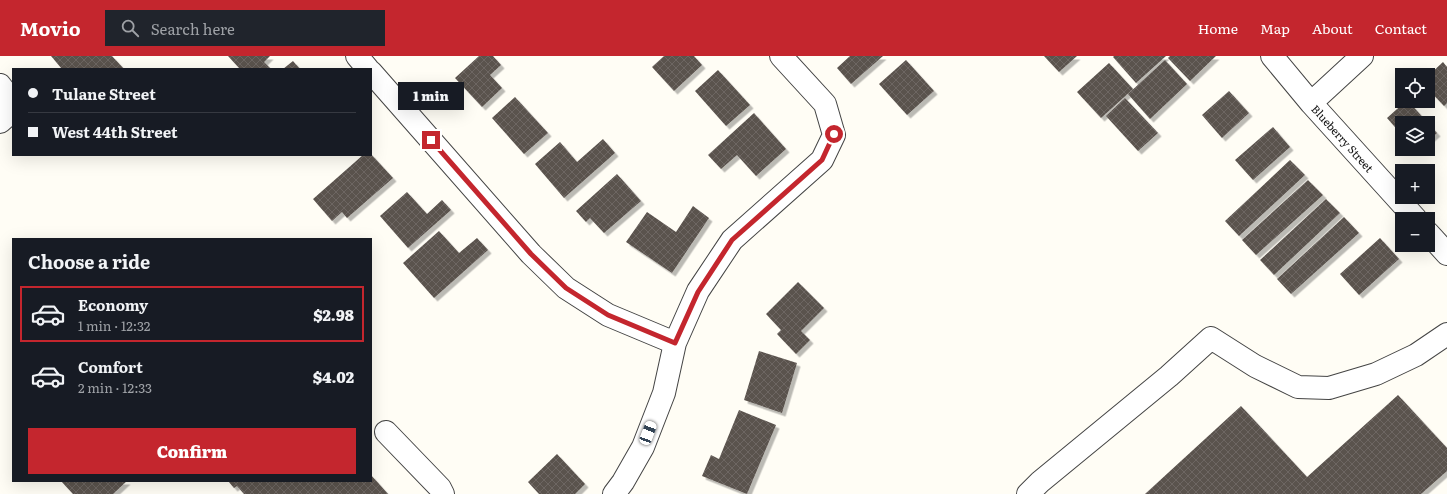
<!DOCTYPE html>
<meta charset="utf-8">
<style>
:root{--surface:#171b24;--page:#20242c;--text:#f1f3f6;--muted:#9ea1a6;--line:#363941;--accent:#c4262e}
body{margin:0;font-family:Literata,serif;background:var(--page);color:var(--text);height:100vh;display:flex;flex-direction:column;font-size:15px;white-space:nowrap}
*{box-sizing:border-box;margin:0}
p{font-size:13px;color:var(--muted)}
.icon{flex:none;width:22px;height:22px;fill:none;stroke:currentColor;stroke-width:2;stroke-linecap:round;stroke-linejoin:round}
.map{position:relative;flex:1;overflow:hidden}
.drawer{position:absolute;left:12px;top:182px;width:360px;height:244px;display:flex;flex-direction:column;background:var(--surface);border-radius:0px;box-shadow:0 4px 16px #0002}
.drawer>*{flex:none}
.guide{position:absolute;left:12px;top:12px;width:360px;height:88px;border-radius:0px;box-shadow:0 4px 16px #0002;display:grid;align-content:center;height:88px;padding:0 16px;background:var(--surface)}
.buttons{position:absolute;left:1395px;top:12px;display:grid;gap:8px}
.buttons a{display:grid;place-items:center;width:40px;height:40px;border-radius:0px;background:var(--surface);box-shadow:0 4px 16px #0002;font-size:20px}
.end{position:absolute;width:18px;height:18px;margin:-9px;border:5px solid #c4262e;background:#fff;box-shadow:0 0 0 2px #fff}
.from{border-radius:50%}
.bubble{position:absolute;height:28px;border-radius:0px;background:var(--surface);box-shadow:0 4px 16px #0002;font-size:13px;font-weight:800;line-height:28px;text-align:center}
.car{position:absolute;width:12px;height:24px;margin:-12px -6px;border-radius:5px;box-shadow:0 0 3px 1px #0007;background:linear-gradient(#fff 24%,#345 0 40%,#fff 0 76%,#345 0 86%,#fff 0)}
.guide b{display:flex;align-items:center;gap:14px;height:38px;font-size:15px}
.guide b+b{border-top:1px solid var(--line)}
.guide i{width:10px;height:10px;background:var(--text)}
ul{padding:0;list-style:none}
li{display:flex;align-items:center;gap:12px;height:56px;margin:0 8px 6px;padding:0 8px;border:2px solid transparent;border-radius:0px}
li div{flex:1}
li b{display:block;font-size:15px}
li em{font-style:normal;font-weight:800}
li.active{border-color:var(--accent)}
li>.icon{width:36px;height:36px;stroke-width:1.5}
h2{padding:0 16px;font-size:18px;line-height:48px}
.button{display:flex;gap:8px;margin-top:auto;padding:8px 16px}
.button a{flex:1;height:46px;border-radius:0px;background:var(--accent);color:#fff;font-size:16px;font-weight:800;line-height:46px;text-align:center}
header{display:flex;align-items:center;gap:24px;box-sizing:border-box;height:56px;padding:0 20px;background:var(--accent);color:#fff}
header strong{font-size:19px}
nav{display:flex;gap:22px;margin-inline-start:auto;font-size:14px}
.search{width:280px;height:36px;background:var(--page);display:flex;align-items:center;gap:10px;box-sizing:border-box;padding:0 14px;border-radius:0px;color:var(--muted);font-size:15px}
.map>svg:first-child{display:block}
.building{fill:url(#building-cross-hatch);filter:url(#shadow)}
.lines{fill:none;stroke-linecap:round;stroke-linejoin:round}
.minor-casing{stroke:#444;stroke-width:24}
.minor{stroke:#fff;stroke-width:22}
.route{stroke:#c4262e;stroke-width:5}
.labels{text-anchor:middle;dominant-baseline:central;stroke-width:4;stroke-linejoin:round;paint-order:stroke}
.street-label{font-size:11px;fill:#111;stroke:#fff}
</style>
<header>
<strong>Movio</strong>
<div class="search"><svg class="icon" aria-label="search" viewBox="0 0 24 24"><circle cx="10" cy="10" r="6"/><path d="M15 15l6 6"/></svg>Search here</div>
<nav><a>Home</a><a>Map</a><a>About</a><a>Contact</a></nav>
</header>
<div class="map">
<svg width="1447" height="438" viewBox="0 0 1447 438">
<defs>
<pattern id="building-cross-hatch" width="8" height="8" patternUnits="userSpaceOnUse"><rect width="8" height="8" fill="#5a524d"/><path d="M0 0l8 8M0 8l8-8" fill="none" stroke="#6d6662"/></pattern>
<filter id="shadow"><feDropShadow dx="3.5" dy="3.5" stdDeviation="0" flood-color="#0004"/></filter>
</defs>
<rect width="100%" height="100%" fill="#fffdf5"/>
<path class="building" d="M51,0H112L124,13H62Z
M228,0H270L264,6L271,13H240Z
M479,0H493L501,9L490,19L502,32L482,51L455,22Z
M664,0H694L702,9L674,35L652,11Z
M850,0H883L851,28L837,12Z
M1044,0H1077L1059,16Z
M1114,0H1166L1136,27L1113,1Z
M1170,0H1216L1190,25L1168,2Z
M906,4L934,35L907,59L879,28Z
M1165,4L1187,28L1150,63L1128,38Z
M293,5L300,13H283Z
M1443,6L1447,11V47L1444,50L1428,33V20Z
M1109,7L1133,33L1101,62L1077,36Z
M718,14L750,49L726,70L695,35Z
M1229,35L1249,57L1222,82L1202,59Z
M515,41L548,77L524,98L492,62Z
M1125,42L1158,77L1138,95L1106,60Z
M1406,45H1408L1437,77L1428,85V67H1402V79L1387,62Z
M754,57L786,93L756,120L737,99L721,113L708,99Z
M1273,71L1290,91L1253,124L1235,104Z
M603,83L615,97L564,142L535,108L560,86L577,106Z
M371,98L393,122L347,162L342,156L332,165L313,143L363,99H371Z
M1290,104L1305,119L1239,180L1225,165Z
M617,118L641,145L604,177L590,162L586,166L576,155Z
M1308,124L1323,139L1256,199L1242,184Z
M407,136L427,158L442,144L451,154L408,192L380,160Z
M1326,143L1340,157L1274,219L1260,204Z
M693,150L709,162L672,217L626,186L647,156L676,176Z
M1344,161L1359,177L1291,238L1277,223Z
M439,175L459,197L477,182L488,194L434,242L403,207Z
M1380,182L1399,203L1359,239L1340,218Z
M798,226L824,252L801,275L810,284L796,298L777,278L781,274L766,258Z
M759,295L797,307L782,357L744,344Z
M1398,339L1447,392V415L1421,438H1145L1241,350L1307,421Z
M739,354L776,369L747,438L702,420L711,399L719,403Z
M557,398L585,428L575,438H539L528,426Z
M371,419L388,438H244L237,430L234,432L228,425H371Z
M61,425H127L113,438H73Z"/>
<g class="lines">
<defs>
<path id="minor" d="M357,0L368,13
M1272,0L1311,47L1416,163
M371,16L531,198L566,232L608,259L675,287
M0,29L7,38L9,58L0,66
M1311,47L1362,0
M1428,177L1447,198
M386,376L440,432L443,438
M614,438L623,426L643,391L664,337L675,287L698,235L732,184L822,104L834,79L825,48L781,0
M1028,438L1040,426L1169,320L1211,282L1255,310L1298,331L1329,332L1376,318L1416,299L1447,278"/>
</defs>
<use href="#minor" class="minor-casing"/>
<use href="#minor" class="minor"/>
</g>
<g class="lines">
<path class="route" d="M431,84L531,198L566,232L608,259L675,287L698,236L732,184L822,104L834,78"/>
</g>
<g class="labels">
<g class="street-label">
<text transform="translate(1343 82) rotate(48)">Blueberry Street</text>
</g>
</g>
</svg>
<div class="buttons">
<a><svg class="icon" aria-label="locate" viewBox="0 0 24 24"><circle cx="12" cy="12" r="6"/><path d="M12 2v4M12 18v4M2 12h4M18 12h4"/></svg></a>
<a><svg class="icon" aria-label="layers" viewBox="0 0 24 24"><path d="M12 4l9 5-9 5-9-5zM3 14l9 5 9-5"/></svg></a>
<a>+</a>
<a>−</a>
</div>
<i class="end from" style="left:834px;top:78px"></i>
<i class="end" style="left:431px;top:84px"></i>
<div class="bubble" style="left:398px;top:26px;width:66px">1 min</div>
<i class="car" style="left:648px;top:377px;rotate:21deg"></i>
<div class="guide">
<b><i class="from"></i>Tulane Street</b>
<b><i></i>West 44th Street</b>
</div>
<section class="drawer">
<h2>Choose a ride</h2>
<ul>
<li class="active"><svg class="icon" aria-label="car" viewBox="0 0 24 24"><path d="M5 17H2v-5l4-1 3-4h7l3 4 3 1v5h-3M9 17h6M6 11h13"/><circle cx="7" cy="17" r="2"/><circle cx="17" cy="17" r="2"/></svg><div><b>Economy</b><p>1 min · 12:32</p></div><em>$2.98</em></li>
<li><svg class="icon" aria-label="car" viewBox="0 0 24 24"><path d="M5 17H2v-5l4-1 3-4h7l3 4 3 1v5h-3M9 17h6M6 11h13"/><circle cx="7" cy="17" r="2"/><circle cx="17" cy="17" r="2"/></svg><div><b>Comfort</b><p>2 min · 12:33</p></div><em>$4.02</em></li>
</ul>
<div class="button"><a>Confirm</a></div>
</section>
</div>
